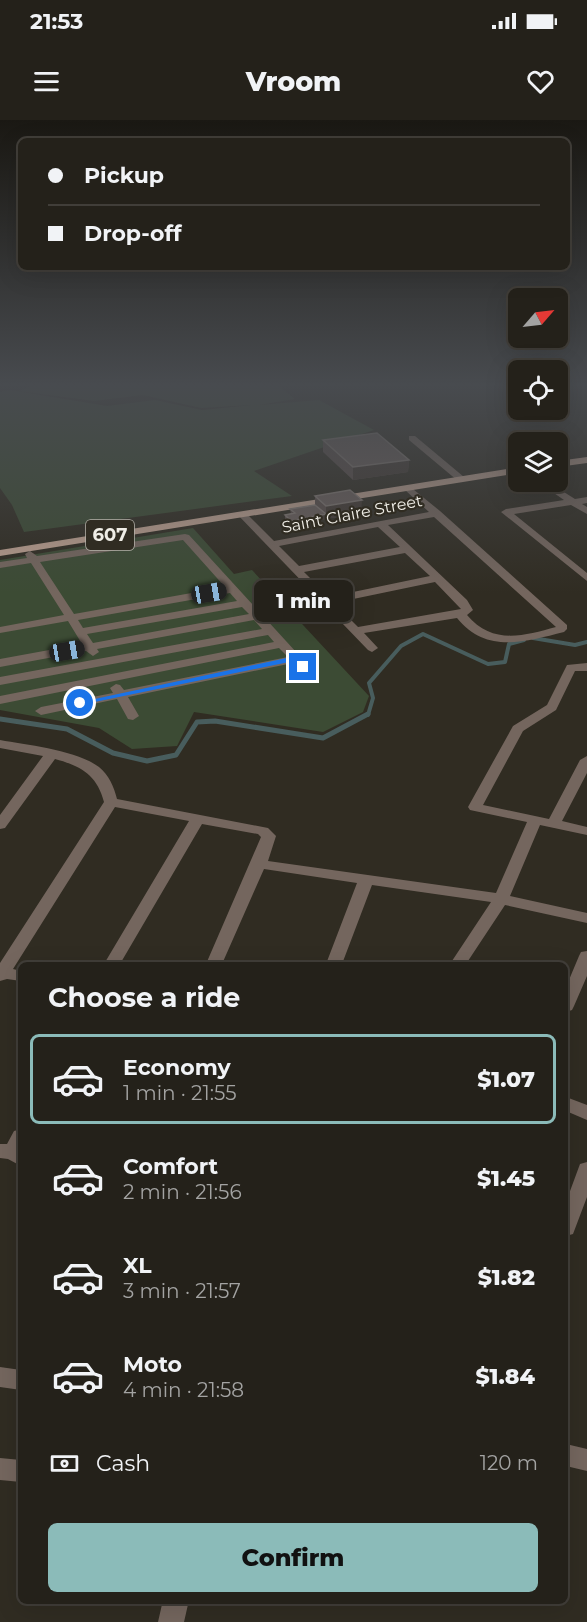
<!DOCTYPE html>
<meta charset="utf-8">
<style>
:root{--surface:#24211a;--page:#302e27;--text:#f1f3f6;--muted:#a3a3a2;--line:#413e39;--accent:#8bbbb9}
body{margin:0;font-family:Montserrat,sans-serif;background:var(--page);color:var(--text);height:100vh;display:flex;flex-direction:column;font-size:22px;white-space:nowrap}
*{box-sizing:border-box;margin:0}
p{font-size:20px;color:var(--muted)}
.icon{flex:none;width:33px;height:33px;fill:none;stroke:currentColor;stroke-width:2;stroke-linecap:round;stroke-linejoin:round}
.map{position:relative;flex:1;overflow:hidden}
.details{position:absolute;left:18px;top:842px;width:550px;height:642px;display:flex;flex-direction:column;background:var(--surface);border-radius:9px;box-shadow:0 6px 24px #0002,0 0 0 2px var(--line)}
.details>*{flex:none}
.top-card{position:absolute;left:18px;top:18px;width:552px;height:132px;border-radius:9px;box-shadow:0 6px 24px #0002,0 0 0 2px var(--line);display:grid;align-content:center;height:132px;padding:0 30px;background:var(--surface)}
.needle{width:39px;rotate:62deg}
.buttons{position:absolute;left:508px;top:168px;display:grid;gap:12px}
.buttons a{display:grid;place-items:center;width:60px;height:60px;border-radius:9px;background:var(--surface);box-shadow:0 6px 24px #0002,0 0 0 2px var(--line);font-size:30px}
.end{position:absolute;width:27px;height:27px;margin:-14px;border:8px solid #1a73e8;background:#fff;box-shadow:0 0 0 3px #fff}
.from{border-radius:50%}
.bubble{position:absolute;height:42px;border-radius:9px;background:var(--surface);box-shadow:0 6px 24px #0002,0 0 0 2px var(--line);font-size:20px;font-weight:800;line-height:42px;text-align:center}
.car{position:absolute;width:18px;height:36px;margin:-18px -9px;border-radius:8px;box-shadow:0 0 4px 2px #0007;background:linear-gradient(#222 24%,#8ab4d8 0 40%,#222 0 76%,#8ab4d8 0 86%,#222 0)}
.top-card b{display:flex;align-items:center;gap:21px;height:57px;font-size:22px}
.top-card b+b{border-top:2px solid var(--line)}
.top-card i{width:15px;height:15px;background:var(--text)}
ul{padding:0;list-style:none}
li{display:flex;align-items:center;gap:18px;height:90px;margin:0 12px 9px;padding:0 18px;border:3px solid transparent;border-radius:9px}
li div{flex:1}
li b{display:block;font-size:22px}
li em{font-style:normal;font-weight:800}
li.selected{border-color:var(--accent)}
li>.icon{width:54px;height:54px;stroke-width:1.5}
h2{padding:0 30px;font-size:27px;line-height:72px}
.pay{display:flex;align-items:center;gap:15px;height:66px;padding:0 30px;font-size:22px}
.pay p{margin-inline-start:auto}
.button{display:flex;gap:12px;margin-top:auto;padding:12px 30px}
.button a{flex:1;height:69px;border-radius:9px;background:var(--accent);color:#111;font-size:24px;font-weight:800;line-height:69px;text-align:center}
.status{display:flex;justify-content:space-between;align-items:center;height:42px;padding:0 30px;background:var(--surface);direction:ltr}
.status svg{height:16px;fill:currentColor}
header{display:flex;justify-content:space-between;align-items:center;height:78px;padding:0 30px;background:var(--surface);font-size:27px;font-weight:800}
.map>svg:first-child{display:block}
.green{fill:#3c4b34}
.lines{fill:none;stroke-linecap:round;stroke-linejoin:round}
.stream-far1{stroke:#485d5d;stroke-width:4}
.stream{stroke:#485d5d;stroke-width:5}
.minor{fill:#74665e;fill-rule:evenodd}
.major{fill:#bb9f8f;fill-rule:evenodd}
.wall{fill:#594d4a}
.shaded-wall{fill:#423933}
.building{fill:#695e5b;stroke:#7e7570;stroke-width:1.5}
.route{fill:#1a73e8}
.labels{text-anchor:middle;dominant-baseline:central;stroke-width:4.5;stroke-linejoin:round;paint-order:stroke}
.far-street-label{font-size:16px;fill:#efede6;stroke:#302c22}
.shield{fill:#302c22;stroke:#b6b3ab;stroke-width:1.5}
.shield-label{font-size:18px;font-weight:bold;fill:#efede6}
</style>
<div class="status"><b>21:53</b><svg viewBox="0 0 49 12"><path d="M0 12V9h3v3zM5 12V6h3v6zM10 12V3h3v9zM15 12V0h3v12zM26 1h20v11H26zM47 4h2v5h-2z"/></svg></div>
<header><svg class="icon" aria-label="menu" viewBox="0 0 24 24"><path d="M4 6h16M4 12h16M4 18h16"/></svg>Vroom<svg class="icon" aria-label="heart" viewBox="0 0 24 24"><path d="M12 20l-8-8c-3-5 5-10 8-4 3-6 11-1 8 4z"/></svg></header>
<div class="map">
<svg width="587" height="1502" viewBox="0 0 587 1502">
<rect width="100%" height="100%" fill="#302c22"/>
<path class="green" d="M40,263H275L295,279L259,285L319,280L374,310L254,351L292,376L24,412L12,385L0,368V272L10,270L107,286L155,280L202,290L252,285L201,288L143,275L94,281L19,271Z
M193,408L234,454L252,450L369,576L363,592L323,612L194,592L177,626L132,629L99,608L0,590V440Z"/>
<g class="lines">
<path class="stream-far1" d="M533,518L575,525L587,522
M368,595L373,578L369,563L401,526L423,514L488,544L505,542L509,524L524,520"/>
<path class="stream" d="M0,599L67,609L113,633L147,641L176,635L197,602L215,601L323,618L368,594"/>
<path class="minor" d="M409,316H415L464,357V361H458L409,320Z
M538,362H548L575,379L587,377V383L582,384L587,387V394L571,385L514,394L587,453V461L501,392L506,389L564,380Z
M408,365L440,391L567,505V509L564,512C524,522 486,534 457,498L364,513L378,528L372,532L368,530L237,394L245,392L274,421L429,392L405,370L403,368ZM434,397L556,507C523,516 492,525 467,495L473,490L467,480L388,405ZM378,407L400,427L299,446L279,426ZM405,433L430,456L329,477L304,452ZM435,462L461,489L358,507L334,483Z
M185,414L189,415L307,544V550H299L293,543L128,577L139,596L133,600L128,599L117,579L41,595L35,591L41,587L113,573L110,568L116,564L120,565L124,570L288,537L279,528L0,584V576L274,522L268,515L0,565V557L262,509L254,500L97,529L99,532L93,536L86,531L0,547V539L82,524L68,501L0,513V507L64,495L31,443L0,448V442L27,438L25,434L30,431L37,436ZM183,420L225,467L74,494L40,442ZM230,473L237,481L83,508L78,500ZM242,487L249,494L93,523L87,514Z
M587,543V551H575L556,590L523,611L483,685L549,699L580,640L587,636V653L562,701L587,707V715L540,705L510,776L587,793V803L505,785L466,844H450L491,782L372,765L342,844H326L357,763L264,749L222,844H206L261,717L258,714L202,704L120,844H104L189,701L115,687L13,849L21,851V861L7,859L0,861V843L104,682C97,655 81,646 55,639L5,708L0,709V695L43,636L0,628V620C28,625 76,630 99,647C109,655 114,667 117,679L268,708L276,716L268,741L496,773L527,702L470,690L468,687L513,606L547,585L567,545Z
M587,831V856L574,886L572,890L566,892V867L579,836L581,832Z
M566,977L587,985V1000L566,991Z
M21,1009V1046L8,1039L0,1038V1024H7L14,1011Z
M587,1042V1077L573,1114L566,1116V1082L580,1044Z
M0,1247L21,1250V1270L0,1267Z
M566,1324L587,1329V1351L566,1346Z
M0,1338L21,1340V1362L0,1360Z
M163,1480H189L184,1502H158Z"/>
<path class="major" d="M578,263H587V266L579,265Z
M587,337V343L558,347V341Z
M519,347V353L0,436V430Z"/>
</g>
<path class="wall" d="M323,320L409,340L408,352L353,360L323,332Z
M315,376L361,393L291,405L285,400V395L291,394L290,389L315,385Z"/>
<path class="shaded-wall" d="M409,340L408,352L353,360V347Z
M362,380L361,393L291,405V401L326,394V386Z"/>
<path class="building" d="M377,313L409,340L353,347L323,320Z
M350,370L362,380L326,386L315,376Z
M315,385L326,394L291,401L285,395L295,393L290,389Z"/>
<linearGradient id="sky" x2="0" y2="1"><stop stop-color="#1a1813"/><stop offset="0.56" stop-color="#484b4f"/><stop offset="1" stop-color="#484b4f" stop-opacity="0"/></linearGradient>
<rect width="587" height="473" fill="url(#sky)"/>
<path class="route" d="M296,536L306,545V548H301L294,541L80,585L76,583Z"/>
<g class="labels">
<g class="far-street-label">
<text transform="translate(352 394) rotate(-11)">Saint Claire Street</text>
</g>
<rect class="shield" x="86" y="400" width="48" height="30" rx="4.5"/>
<g class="shield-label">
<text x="110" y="415">607</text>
</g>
</g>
</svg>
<div class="buttons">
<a><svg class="needle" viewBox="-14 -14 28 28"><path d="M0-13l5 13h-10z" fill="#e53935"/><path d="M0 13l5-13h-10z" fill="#a3a3a2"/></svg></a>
<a><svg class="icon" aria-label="locate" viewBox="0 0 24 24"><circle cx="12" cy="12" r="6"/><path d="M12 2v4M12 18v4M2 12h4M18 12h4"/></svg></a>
<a><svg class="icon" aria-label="layers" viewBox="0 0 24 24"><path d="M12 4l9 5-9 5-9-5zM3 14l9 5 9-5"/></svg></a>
</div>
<i class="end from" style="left:80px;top:583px"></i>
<i class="end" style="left:303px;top:547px"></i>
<div class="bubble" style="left:254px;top:460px;width:99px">1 min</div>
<i class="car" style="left:209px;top:473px;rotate:80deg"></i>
<i class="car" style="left:67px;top:531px;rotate:80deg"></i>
<div class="top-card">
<b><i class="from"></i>Pickup</b>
<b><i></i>Drop-off</b>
</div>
<section class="details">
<h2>Choose a ride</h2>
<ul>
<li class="selected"><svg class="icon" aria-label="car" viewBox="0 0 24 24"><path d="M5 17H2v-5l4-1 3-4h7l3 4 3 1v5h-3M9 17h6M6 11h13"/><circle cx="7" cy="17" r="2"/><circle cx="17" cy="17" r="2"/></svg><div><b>Economy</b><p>1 min · 21:55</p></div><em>$1.07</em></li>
<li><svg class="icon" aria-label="car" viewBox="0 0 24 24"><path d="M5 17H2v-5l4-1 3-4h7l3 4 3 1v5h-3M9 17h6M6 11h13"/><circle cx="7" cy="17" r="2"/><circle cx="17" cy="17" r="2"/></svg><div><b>Comfort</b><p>2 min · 21:56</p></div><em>$1.45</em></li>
<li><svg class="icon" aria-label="car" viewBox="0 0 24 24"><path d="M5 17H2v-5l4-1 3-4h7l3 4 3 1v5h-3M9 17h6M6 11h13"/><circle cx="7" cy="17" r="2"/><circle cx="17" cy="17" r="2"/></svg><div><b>XL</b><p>3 min · 21:57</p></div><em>$1.82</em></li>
<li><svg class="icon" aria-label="car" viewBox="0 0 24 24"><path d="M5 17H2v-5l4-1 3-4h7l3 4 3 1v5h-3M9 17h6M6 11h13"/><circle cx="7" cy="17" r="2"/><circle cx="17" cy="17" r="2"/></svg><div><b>Moto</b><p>4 min · 21:58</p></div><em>$1.84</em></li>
</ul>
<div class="pay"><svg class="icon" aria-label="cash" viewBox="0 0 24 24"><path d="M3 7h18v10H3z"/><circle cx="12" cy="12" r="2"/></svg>Cash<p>120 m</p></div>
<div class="button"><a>Confirm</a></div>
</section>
</div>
